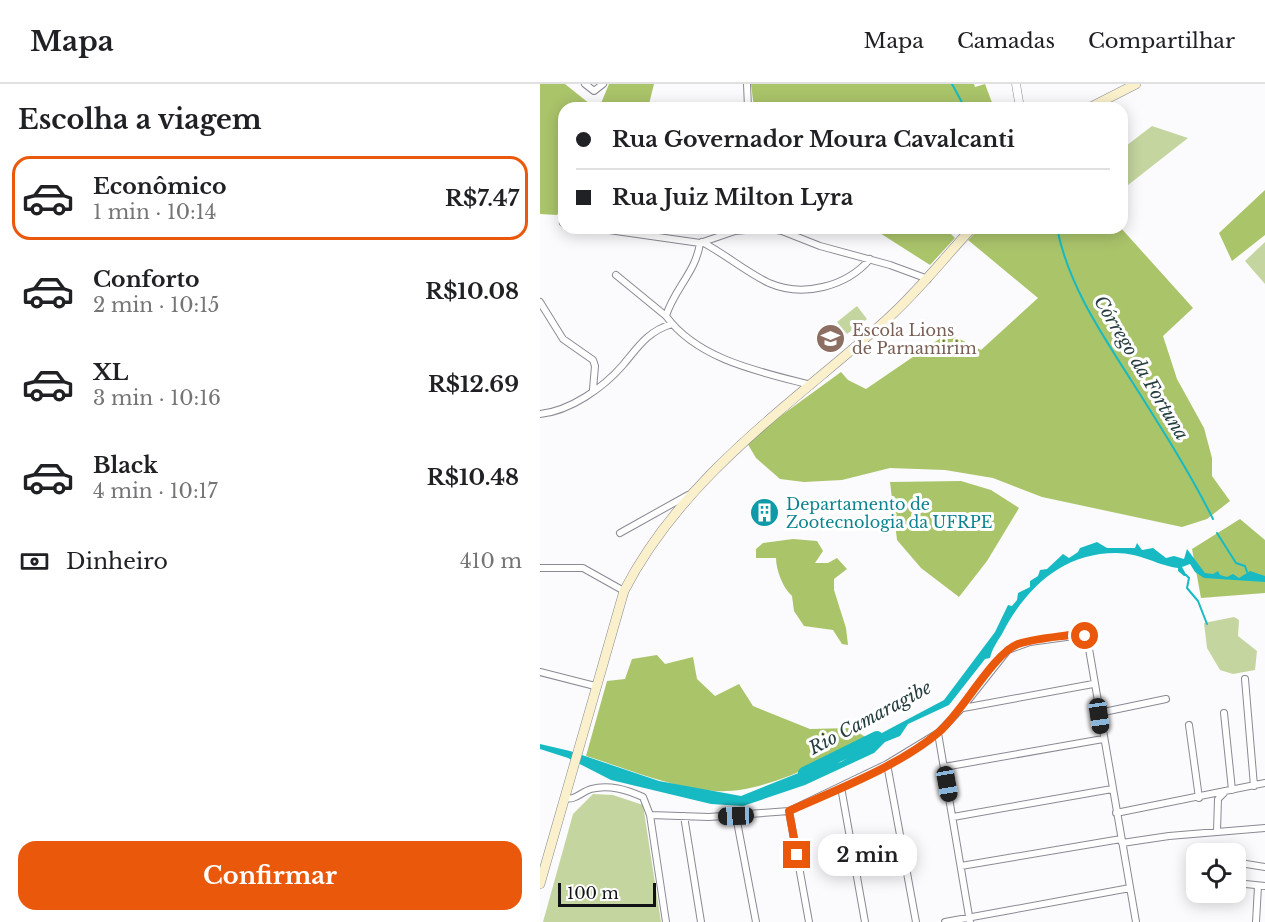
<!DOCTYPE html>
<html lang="pt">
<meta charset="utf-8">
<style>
:root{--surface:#fff;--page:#f2f2f2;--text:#202124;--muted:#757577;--line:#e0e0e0;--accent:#ea580c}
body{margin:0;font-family:"Libre Baskerville",serif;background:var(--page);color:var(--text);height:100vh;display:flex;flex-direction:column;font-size:22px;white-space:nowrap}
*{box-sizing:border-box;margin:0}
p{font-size:20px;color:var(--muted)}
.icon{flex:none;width:33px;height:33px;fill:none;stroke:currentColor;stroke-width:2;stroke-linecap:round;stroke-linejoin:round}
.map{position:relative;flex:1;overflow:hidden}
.details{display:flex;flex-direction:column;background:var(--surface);width:540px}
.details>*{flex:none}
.hud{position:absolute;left:18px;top:18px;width:570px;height:132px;border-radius:18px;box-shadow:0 3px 15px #0003;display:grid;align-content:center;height:132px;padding:0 18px;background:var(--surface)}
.tools{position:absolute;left:646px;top:759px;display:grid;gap:12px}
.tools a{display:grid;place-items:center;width:60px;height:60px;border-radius:12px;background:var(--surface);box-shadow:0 3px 15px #0003;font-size:30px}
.scale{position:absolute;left:18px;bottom:15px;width:98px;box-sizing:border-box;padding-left:6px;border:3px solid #111215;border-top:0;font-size:16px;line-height:21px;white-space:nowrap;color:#111215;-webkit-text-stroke:4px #fff;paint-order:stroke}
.end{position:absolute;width:27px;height:27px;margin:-14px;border:8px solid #ea580c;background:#fff;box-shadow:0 0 0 3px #fff}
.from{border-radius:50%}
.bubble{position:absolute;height:42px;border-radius:18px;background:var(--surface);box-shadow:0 3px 15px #0003;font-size:20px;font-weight:700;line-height:42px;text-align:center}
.car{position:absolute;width:18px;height:36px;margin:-18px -9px;border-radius:8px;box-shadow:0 0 4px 2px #0007;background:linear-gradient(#222 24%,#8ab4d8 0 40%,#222 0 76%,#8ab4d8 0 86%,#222 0)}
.hud b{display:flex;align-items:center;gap:21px;height:57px;font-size:22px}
.hud b+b{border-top:2px solid var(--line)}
.hud i{width:15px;height:15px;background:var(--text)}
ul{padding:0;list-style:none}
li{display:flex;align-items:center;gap:18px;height:84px;margin:0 12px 9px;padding:0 6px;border:3px solid transparent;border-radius:18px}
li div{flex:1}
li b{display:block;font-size:22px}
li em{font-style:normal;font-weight:700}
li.selected{border-color:var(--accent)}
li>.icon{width:54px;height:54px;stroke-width:1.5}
h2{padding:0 18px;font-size:27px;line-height:72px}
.pay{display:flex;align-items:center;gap:15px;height:66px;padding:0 18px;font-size:22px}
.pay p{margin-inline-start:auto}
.primary-button{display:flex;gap:12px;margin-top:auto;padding:12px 18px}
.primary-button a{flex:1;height:69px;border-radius:18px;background:var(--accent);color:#fff;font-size:24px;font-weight:700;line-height:69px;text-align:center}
header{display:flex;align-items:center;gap:36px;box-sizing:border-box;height:84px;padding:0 30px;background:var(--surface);border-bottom:2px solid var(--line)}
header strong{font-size:28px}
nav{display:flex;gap:33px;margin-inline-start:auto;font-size:21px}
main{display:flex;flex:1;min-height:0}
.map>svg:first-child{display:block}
.green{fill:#c4d59f}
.forest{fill:#aac46a}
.water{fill:#17bac3}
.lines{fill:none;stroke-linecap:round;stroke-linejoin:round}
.stream{stroke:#17bac3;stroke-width:2}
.river{stroke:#17bac3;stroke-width:12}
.minor-casing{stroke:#898a94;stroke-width:8}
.tertiary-casing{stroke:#898a94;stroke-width:9}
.secondary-casing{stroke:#898a94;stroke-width:10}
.minor{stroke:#fff;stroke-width:6}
.tertiary{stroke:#fff;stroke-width:8}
.secondary{stroke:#faf1cc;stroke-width:9}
.route{stroke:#ea580c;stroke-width:8}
.labels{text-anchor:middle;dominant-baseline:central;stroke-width:6;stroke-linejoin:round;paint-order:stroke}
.education-label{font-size:16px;fill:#785e54;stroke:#fff;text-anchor:start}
.culture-label{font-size:16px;fill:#0d838f;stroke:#fff;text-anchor:start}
.water-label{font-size:18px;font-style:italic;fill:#253d3e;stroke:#fff}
</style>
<header>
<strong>Mapa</strong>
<nav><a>Mapa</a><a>Camadas</a><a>Compartilhar</a></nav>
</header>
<main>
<section class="details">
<h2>Escolha a viagem</h2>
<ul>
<li class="selected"><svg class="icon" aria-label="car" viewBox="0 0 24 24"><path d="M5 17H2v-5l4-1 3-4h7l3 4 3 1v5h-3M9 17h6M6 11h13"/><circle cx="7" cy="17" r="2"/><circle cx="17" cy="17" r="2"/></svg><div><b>Econômico</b><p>1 min · 10:14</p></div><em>R$7.47</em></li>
<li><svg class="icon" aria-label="car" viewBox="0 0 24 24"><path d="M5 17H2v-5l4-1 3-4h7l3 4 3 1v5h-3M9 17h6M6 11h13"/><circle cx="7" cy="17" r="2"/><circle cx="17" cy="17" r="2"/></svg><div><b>Conforto</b><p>2 min · 10:15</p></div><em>R$10.08</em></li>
<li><svg class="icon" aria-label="car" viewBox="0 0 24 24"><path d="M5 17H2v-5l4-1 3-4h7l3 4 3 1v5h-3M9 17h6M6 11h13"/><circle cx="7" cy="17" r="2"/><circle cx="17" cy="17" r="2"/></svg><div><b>XL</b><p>3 min · 10:16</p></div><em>R$12.69</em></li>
<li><svg class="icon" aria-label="car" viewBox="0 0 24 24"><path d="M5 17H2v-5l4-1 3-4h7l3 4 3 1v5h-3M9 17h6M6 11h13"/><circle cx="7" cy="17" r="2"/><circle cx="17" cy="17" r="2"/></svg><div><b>Black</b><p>4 min · 10:17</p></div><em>R$10.48</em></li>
</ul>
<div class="pay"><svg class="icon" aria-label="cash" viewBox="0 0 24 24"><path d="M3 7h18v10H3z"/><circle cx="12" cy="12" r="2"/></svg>Dinheiro<p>410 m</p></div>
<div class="primary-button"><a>Confirmar</a></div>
</section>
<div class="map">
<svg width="725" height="838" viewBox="0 0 725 838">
<rect width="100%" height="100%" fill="#fbfbfd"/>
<path class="green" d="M612,42L648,54L583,105L582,65Z
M725,158V200L705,177Z
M317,222L327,235L307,250L297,238Z
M694,533L699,536L698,552L717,567L715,586L693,590L680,586L667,564L664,539Z
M53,710L73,711L103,721L121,838H3L33,730Z"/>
<path class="forest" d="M0,0H25L55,24H24V122L17,131L0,130Z
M69,0H114L108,24H59Z
M211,0H434L435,3L445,0L454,24H214Z
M725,106V151L692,177L679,149Z
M332,144H405L415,154L390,181Z
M440,144H581L653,224L623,252L637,295L664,344L672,374V392L690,417L667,435L642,443L502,413L453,394L405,386L350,384L302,396L264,398L240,395L216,374L206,357L301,288L308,296L326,305L408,249L441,266L498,214L428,156Z
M421,397L451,406L479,424L447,477L419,513L381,484L357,456L350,398Z
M700,435L725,456V509L661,514L652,465Z
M253,455L277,457L283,467L275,479H288L297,474L307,485L294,495V506L306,544L308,561L302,560L293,546L264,542L254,527L252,512C243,504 236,486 236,474H216V465L223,459Z
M117,571L125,580L153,573L157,595L175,612L199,600L213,622L270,645L311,644L327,654C286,676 224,710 176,707C135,705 85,684 46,672L67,597L85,595L92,575Z"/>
<path class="water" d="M557,458L567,464H595L597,459L602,466L613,464L626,474L634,472L644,475L647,465L665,489L673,490L678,487L680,491L687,493L693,490L699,494L710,487L725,492V498L664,494L655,488L650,480L642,483L647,492H644L638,487V484C619,482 601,469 576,469C522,469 485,505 462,550C457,558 452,565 450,574L445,575L409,621L368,640L360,652L345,658L334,669L265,701L203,722L171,720L71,696L28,674L0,665V660L30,667L119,697L201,712L271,684L301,678L324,663L323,659L404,616L455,548L468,521L472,522L477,516L478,509L490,503V497L498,492L500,486L507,485L523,470L529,474L538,468L540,464Z"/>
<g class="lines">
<path class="stream" d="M412,0L425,24
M517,144C528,200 561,249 591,296C620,342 649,387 673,435
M677,449L696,479L705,482L707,488
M646,491L649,494L647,504L658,517L667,540"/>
<path class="river" d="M264,689L337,653"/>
<defs>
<path id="minor" d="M45,0L54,7L63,0
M207,0L208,24
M23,139L24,140
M55,144L160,159L195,147L227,144L242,147L280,162L350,181L388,195
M162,158C185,170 206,188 229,199C264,214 307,202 330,175
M160,159C156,188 134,205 126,232C158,276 221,288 271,301
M76,191L126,232
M0,218L23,255L53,276L55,282L53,305
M0,330C30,327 63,304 83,281C98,263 108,247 132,240
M80,449L148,411
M0,484H43L84,507
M0,588L55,602
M705,595L714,702
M423,624L553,600
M559,629L626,615
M684,629L692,706
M649,641L659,714
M398,649L430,838
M347,680L376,838
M404,683L563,655
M301,703L325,838
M24,714C35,717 41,708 51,705C69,700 87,706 103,713L110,731L126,838
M249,727L269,838
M576,729L725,699
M110,731L169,733L249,727L347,680L398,649L422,624L468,566L490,558L541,551L548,559L596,838
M144,732L161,838
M196,732L216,838
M413,733L572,705
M677,747L678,715L684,709
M582,759L629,752L725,744
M700,779L725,783
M421,782L581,755
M696,799L725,802
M405,838L590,804
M716,838L718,802"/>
<path id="tertiary" d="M476,0L480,24"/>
<path id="secondary" d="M549,24L596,0
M0,800L84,507C143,392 251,321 345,237C377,209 403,175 432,144"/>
</defs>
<use href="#minor" class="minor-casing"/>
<use href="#tertiary" class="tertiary-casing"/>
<use href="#secondary" class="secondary-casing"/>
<use href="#minor" class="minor"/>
<use href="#tertiary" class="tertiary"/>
<use href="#secondary" class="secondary"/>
</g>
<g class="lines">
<path class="route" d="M257,771L249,727C296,706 361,681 399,648C423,627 453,570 478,560C496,554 518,553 537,550L545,552"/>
</g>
<defs>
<symbol id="school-disc" viewBox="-11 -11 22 22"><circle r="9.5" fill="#8d6e63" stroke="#fff"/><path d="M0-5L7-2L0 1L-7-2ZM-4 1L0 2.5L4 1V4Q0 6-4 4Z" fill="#fff"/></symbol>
<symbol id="building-disc" viewBox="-11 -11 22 22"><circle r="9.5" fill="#0f9aa8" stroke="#fff"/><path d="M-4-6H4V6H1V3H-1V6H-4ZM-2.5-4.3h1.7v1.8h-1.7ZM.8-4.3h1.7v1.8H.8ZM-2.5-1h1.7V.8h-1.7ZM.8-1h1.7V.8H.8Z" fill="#fff"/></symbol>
</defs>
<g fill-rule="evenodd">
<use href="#school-disc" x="274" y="238" width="33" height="33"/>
<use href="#building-disc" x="208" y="412" width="33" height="33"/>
</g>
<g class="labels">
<g class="education-label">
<text x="312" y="246">Escola Lions<tspan x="312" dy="18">de Parnamirim</tspan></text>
</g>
<g class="culture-label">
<text x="246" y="420">Departamento de<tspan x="246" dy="18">Zootecnologia da UFRPE</tspan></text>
</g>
<g class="water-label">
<text transform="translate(601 284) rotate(59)">Córrego da Fortuna</text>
<text transform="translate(330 634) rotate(-28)">Rio Camaragibe</text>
</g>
</g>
</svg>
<div class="tools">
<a><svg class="icon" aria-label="locate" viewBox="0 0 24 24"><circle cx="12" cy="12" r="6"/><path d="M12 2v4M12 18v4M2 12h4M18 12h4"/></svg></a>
</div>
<div class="scale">100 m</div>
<i class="end from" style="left:545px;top:552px"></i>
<i class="end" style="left:257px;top:771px"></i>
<div class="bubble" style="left:278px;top:750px;width:99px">2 min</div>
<i class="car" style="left:559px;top:632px;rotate:172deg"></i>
<i class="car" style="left:407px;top:700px;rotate:170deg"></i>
<i class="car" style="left:196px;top:732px;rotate:268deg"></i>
<div class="hud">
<b><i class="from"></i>Rua Governador Moura Cavalcanti</b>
<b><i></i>Rua Juiz Milton Lyra</b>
</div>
</div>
</main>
